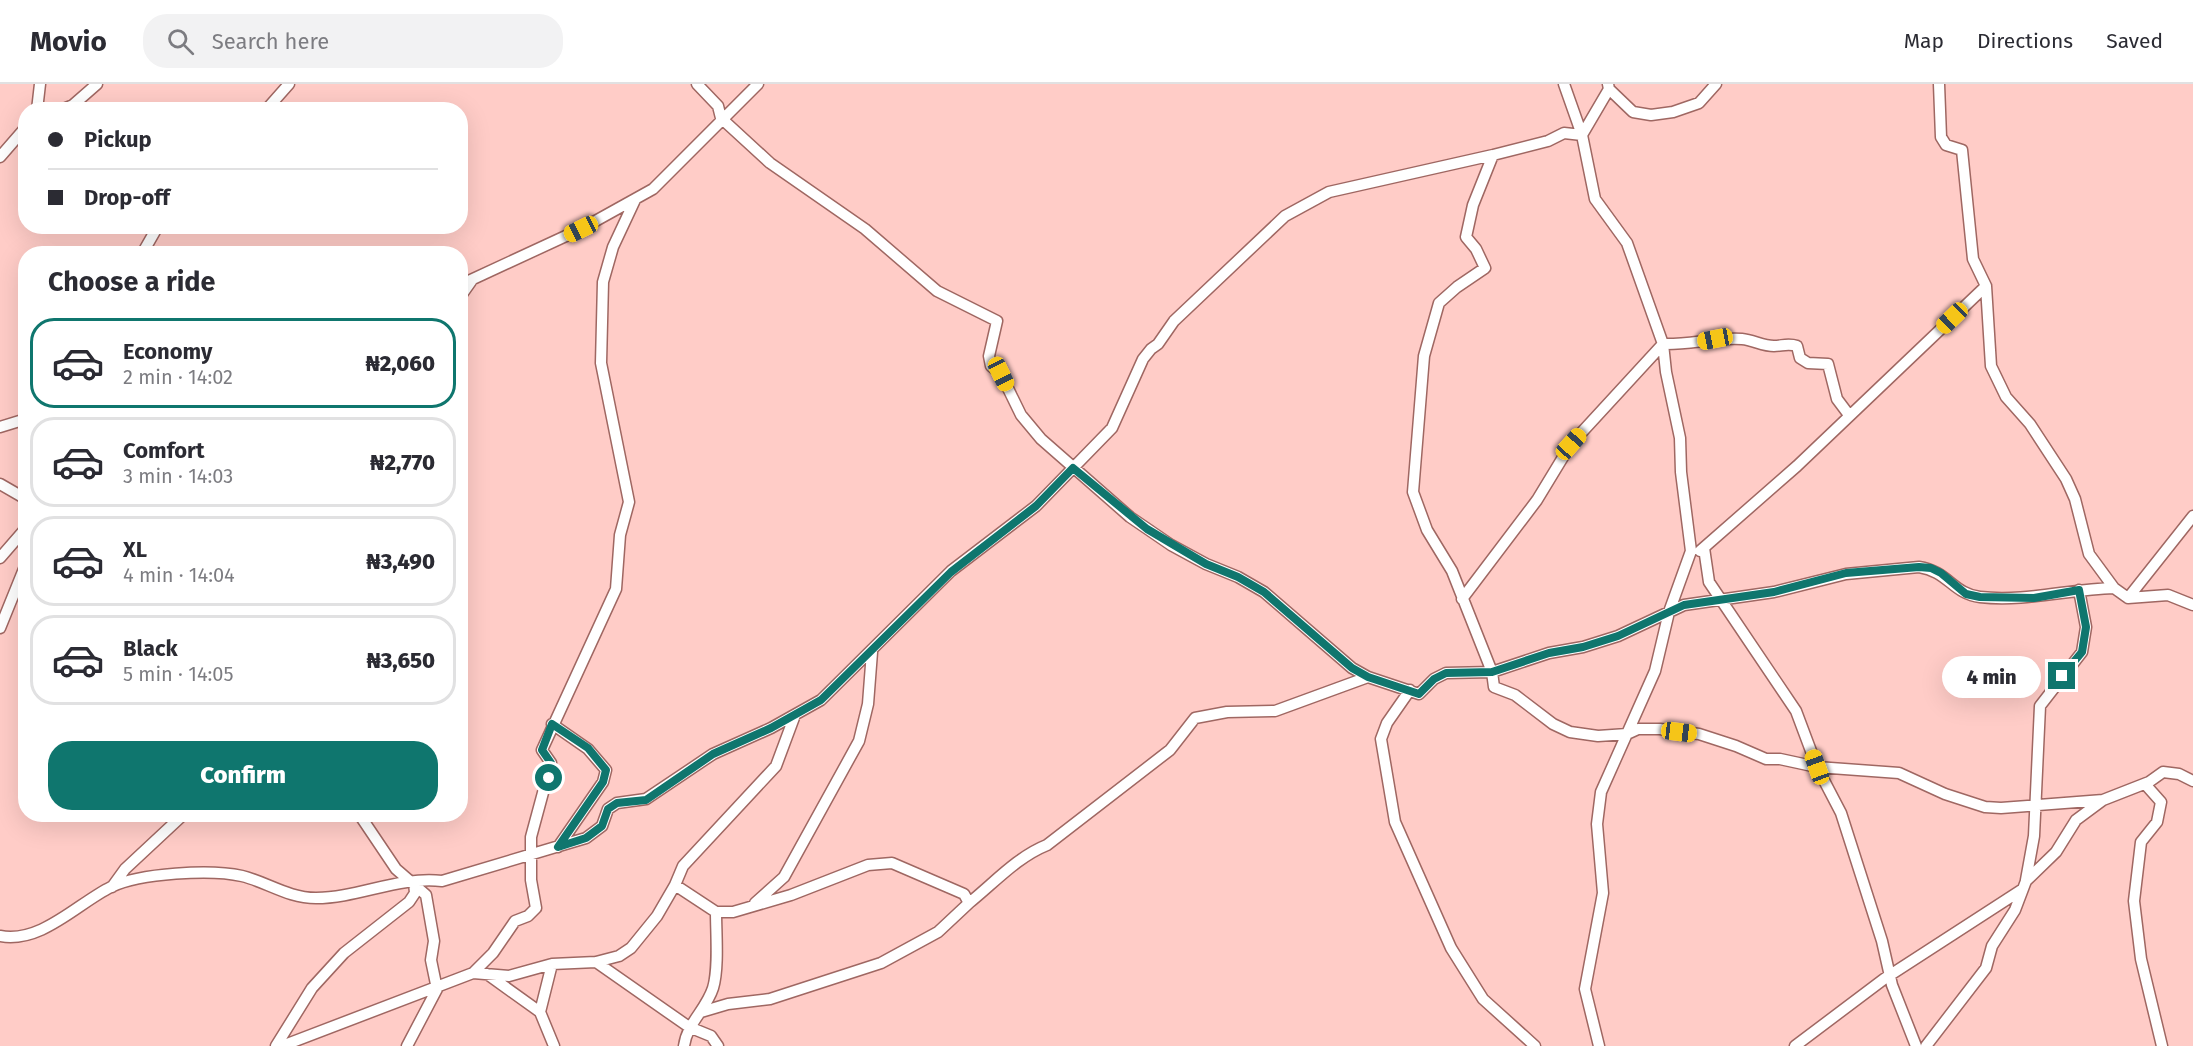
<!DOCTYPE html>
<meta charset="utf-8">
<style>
:root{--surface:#fff;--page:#f2f2f3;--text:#2b2b33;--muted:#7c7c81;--line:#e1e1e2;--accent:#0f766e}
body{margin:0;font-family:"Fira Sans",sans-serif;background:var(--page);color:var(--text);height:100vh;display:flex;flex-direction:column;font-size:22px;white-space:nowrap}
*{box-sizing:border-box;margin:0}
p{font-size:20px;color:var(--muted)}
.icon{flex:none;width:33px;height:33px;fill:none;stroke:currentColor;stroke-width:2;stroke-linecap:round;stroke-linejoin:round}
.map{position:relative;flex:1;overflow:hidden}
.details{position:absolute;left:18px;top:162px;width:450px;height:576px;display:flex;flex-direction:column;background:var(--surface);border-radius:24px;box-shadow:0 6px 24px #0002}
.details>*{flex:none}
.top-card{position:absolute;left:18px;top:18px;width:450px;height:132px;border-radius:24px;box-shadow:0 6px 24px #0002;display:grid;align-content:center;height:132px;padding:0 30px;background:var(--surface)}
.end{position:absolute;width:27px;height:27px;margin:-14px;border:8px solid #0f766e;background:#fff;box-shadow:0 0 0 3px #fff}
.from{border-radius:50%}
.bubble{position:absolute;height:42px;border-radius:21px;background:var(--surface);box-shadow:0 6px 24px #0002;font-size:20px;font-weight:800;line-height:42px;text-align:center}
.car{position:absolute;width:18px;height:36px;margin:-18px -9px;border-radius:8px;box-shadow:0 0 4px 2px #0007;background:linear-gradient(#f5c518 24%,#345 0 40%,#f5c518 0 76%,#345 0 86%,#f5c518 0)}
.top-card b{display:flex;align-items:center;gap:21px;height:57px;font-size:22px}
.top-card b+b{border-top:2px solid var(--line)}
.top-card i{width:15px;height:15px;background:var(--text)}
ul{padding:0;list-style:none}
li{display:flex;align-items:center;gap:18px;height:90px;margin:0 12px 9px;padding:0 18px;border:3px solid var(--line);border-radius:24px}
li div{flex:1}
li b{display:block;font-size:22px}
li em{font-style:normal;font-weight:800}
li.active{border-color:var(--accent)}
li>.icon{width:54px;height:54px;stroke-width:1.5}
h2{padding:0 30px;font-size:27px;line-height:72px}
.cta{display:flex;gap:12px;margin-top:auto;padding:12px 30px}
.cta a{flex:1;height:69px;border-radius:24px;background:var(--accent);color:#fff;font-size:24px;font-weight:800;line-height:69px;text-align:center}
header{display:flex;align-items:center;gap:36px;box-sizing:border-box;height:84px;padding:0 30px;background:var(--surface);border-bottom:2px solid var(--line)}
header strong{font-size:28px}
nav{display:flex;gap:33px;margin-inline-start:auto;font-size:21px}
.search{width:420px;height:54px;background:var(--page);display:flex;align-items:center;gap:15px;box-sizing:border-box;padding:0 21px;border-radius:24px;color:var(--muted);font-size:22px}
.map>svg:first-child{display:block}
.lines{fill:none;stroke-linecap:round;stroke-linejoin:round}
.minor-casing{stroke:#9f6762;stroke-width:13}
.minor{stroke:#fff;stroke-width:10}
.route{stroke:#0f766e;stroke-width:8}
</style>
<header>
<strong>Movio</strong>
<div class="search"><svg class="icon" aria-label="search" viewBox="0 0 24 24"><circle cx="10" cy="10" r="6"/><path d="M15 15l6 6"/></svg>Search here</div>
<nav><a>Map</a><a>Directions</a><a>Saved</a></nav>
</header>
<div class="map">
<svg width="2193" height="962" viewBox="0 0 2193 962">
<rect width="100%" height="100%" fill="#ffccc7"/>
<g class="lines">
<defs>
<path id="minor" d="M697,0L718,22L721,34L770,79L865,145L937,207L997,237L989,272L991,282L1001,290L1021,331L1041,355L1130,433L1171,461L1206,480L1238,493L1264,508L1352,584L1368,593L1419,610L1434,595L1446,589L1492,588L1549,569L1583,563L1618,552L1684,521L1774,508L1846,490L1919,483C1948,487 1953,510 1980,513C2026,518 2069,505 2114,504
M1564,0L1582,51L1595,115L1627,159L1663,260L1666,288L1680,354L1681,388L1691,467L1669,528L1655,587L1601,708L1597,740L1603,809L1585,905L1599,962
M1608,0L1609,5L1633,28L1651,31L1673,28L1699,19L1716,0
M1939,0L1941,53L1946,61L1962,66L1973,175L1986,202L1991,282L2006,313L2030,340L2066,395L2075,415L2089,470L2114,504L2128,514L2168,511L2193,521
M37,26L40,0
M61,26L73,21L97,0
M266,26L289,0
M1582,51L1609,5
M1493,71L1473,121L1466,153L1476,165L1485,184L1457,203L1439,219L1424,272L1413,408L1427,446L1452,487L1492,588L1494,603L1515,611L1553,640L1570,648L1598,652L1627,650L1638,645H1660L1699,650L1736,662L1766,675H1780L1817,683L1899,689L1945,710L1985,723L2001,724L2103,716
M0,73L26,43
M142,170L158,142
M460,201L581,145L653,105L758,0
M460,213L472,196
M1663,260C1690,261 1715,253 1742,255C1753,256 1763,262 1774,262C1782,262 1788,259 1797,262L1800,274L1808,279L1828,280L1837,315L1849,331
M0,343L26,335
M0,400L26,415
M1704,464L1709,498L1796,627L1817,683L1841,729L1882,857L1892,901L1916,962
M1700,467L1797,382L1986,202
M0,474L26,444
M2128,514L2193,432
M1462,515L1537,416L1571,360L1663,260
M0,544L26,480
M1410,606L1387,639L1381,655L1395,738L1451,864L1483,915L1535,962
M552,640L588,665L606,686L603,698L558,763
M2145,700L2161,718L2157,738L2141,758L2134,817L2141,875L2162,962
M359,730L396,785L426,811L434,857L431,876L437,905L407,962
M2026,796L2034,752L2040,622L2082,568L2086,543L2079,506
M675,801L683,782L776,682L795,631
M112,803L125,785L184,730
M755,819L784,793L859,657L868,620L872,568
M0,852C41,860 78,819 111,803C140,789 211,785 242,792C267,798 288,814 316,814C358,814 399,792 442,797L586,754L602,742L608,725L617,719L646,715L713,670L771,644L821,616L951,487L1036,422L1112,344L1143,275L1151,265L1158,260L1174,237L1285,132L1329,108L1493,71L1548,57L1564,49L1582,51
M596,878L689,943L711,952L718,962
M473,889L493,869L515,837L528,832L536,824L531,796V753L551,679L542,666L616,505L620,451L629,418L601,279L603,198L613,163L635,116
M487,890L540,928L554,962
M540,928L552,880
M701,928L728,920L770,915L881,879L938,848L969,819
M276,962L312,904L344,869L409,818L415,809L414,798
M282,962L473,889L509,892L552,880L596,878L619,872L631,864L657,832L675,801L716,828H733L791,811L868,781L892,779L964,810L969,819C994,799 1017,773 1047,761L1170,666L1195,634L1227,628L1275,627L1368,593
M684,962C687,939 706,926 713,904C719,884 716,849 716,828
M1795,962L1884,895L2023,805
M1926,962L1986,884L1992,862L2015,826L2026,797L2056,768L2076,736L2103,716L2149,698L2163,688L2179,690L2193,697"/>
</defs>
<use href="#minor" class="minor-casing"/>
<use href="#minor" class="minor"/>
</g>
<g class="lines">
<path class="route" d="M549,694L551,679L542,666L552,640L588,664L606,686L603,698L558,763L586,754L602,742L608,725L617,719L646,716L713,670L771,644L821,616L951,488L1036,422L1073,384L1147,445L1206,480L1238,493L1264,508L1352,584L1368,593L1419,610L1434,595L1446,589L1492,588L1549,569L1583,563L1618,552L1684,521L1774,508L1846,489L1919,483L1931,484L1941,489L1966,510L1980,513L2034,514L2079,506L2086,543L2082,568L2062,592"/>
</g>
</svg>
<i class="end from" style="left:549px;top:694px"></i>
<i class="end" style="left:2062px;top:592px"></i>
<div class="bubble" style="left:1942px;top:572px;width:99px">4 min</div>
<i class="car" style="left:581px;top:145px;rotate:244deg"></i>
<i class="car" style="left:1952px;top:234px;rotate:226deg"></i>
<i class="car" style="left:1715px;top:255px;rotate:259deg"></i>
<i class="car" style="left:1001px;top:290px;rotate:154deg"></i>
<i class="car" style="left:1571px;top:360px;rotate:42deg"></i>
<i class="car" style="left:1679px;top:648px;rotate:97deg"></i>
<i class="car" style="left:1817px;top:683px;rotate:340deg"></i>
<div class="top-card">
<b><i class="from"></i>Pickup</b>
<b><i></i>Drop-off</b>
</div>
<section class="details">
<h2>Choose a ride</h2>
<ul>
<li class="active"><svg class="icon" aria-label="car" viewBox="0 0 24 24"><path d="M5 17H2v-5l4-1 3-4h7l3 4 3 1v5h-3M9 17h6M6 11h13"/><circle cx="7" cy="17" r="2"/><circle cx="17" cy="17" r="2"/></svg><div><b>Economy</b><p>2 min · 14:02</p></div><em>₦2,060</em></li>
<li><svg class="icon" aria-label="car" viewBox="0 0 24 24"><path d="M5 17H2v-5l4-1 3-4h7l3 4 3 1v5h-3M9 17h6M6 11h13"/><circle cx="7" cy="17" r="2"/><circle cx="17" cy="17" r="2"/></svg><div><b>Comfort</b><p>3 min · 14:03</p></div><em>₦2,770</em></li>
<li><svg class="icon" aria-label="car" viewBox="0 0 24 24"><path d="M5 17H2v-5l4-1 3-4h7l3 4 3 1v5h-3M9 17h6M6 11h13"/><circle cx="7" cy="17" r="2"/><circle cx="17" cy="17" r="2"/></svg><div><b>XL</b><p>4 min · 14:04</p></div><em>₦3,490</em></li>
<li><svg class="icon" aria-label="car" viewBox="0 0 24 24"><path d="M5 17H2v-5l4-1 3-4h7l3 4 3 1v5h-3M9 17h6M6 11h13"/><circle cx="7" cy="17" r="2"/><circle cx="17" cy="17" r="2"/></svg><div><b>Black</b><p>5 min · 14:05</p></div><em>₦3,650</em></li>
</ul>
<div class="cta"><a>Confirm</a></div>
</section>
</div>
